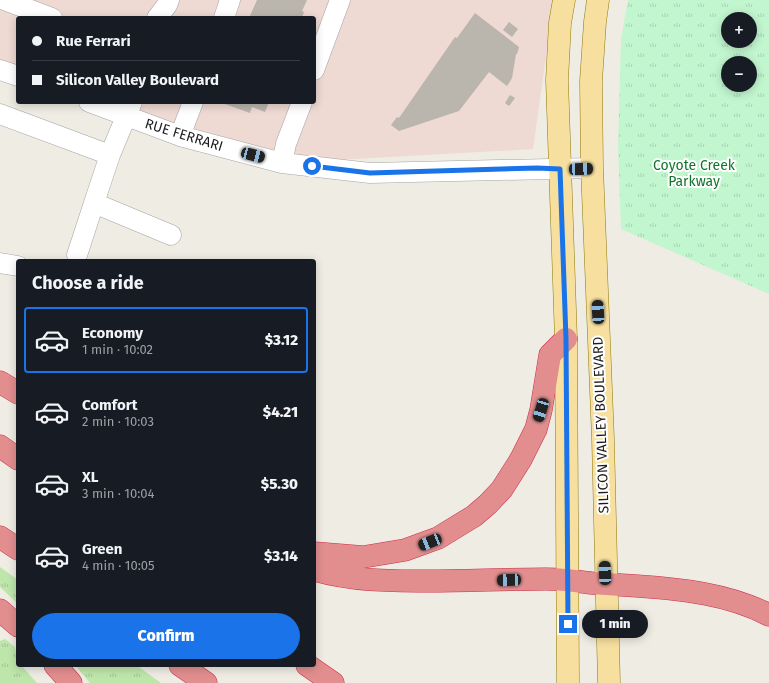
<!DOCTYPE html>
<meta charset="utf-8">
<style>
:root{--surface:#171b24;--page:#242831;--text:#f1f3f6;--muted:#9ea1a6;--line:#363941;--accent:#1a73e8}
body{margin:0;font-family:"Fira Sans",sans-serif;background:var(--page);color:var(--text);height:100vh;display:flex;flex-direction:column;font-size:15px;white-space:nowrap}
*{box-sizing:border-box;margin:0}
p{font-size:13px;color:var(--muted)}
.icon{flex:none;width:22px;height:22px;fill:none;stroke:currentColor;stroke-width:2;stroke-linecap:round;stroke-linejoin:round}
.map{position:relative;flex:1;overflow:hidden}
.panel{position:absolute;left:16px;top:259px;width:300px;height:408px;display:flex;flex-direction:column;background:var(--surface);border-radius:4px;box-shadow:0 2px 10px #0003}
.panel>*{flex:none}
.banner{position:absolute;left:16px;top:16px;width:300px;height:88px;border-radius:4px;box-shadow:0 2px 10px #0003;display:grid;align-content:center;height:88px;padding:0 16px;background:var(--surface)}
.fabs{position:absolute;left:721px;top:12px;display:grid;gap:8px}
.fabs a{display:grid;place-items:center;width:36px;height:36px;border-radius:50%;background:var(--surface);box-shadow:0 2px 10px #0003;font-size:20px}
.end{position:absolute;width:18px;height:18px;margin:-9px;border:5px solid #1a73e8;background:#fff;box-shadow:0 0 0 2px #fff}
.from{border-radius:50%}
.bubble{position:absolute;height:28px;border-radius:14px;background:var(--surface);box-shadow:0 2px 10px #0003;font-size:13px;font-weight:800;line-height:28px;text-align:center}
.car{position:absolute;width:12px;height:24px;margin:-12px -6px;border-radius:5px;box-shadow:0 0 3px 1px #0007;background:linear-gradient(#222 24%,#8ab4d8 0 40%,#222 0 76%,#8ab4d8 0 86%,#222 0)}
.banner b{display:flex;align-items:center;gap:14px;height:38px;font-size:15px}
.banner b+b{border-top:1px solid var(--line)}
.banner i{width:10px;height:10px;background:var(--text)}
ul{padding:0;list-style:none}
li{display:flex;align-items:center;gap:12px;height:66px;margin:0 8px 6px;padding:0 8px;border:2px solid transparent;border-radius:4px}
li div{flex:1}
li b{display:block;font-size:15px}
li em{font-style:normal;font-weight:800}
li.active{border-color:var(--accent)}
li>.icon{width:36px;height:36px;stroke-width:1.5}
h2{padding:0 16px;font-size:18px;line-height:48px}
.button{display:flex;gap:8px;margin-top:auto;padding:8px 16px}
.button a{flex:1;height:46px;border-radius:24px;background:var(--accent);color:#fff;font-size:16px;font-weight:800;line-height:46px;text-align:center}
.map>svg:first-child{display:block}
.commercial{fill:#eed9d3}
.grass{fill:url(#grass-tufts)}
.park{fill:url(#park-tufts);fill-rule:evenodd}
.building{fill:#bab5ad}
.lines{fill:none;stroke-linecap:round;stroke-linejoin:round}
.minor-casing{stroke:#a4a4a4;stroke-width:21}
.major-casing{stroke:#8f7907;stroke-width:23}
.highway-casing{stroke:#cf2d48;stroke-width:23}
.minor{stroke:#fff;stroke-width:20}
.major{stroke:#f7e09f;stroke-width:22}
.highway{stroke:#e28e8f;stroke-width:22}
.route{stroke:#1a73e8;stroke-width:5}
.labels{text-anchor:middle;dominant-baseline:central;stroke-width:4;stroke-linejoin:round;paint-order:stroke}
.street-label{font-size:14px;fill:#1d1d1d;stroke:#fff}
.park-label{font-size:14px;fill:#11752b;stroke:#fff}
</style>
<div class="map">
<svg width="769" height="683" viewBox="0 0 769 683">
<defs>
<pattern id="grass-tufts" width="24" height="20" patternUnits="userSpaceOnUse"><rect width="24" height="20" fill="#bee6ab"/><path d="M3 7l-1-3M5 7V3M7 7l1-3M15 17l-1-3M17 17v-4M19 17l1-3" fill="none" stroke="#a3c593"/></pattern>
<pattern id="park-tufts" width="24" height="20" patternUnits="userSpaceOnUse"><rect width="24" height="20" fill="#c2f6cf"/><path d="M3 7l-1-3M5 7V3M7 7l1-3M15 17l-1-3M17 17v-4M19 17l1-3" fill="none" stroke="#a6d2b1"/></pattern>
</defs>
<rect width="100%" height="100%" fill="#eeece3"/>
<path class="commercial" d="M0,0H554L533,149L282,163L89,102H314V18H18V76L0,70Z"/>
<path class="grass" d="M0,567L18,580V604L0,587Z
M5,639L15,647L18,665H21L37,683H0V641Z
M75,665H136L161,683H90Z"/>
<path class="park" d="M628,0H769V294L621,229L618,146L621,39ZM728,19H750V41H728ZM728,63H750V85H728Z"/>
<path class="building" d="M257,0H307L302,11L304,12L302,18H249Z
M475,13L519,47L517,54H516L512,78L507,86L489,72L459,111L399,131L391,125L397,117L399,118L455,37L457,38Z
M509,22L518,29L512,37L503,30Z
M510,95L515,98L509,106L505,103Z
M219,102H269L265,112L252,107L250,113Z"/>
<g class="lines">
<defs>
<path id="minor" d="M4,0L52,18
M157,18L167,5L169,0
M224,18L230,0
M0,70L18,76
M314,70L340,0
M89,102L180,136L282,163L370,173L592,168
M0,114L110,155L94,203L171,235
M180,136L193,102
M110,155L132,102
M282,163L286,144L302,102
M77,255L94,203
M0,263L18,266"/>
<path id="major" d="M564,0L560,23L557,80L566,339L568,683
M598,0L595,22L591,81L592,168L603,439L609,683"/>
<path id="highway" d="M0,382L18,393
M0,446L18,459
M0,537L18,549
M314,553L363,557L405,550L438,538L474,516L488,504L502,489L521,459L536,429L541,410L550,355L566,339
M314,570C353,581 388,581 428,581C467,581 507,579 546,579C561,579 576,581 591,583C606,584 622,585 637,586C681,589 729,594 769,615
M0,610L18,626
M55,665L71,683
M180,665L206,683
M307,665L333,683"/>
</defs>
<use href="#minor" class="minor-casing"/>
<use href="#major" class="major-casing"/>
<use href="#highway" class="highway-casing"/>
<use href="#minor" class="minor"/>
<use href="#major" class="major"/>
<use href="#highway" class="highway"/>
</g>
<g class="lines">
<path class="route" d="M312,166L370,173L537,168L560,169L566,339L568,624"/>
</g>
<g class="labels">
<g class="street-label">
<text transform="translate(184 135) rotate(17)">RUE FERRARI</text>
<text transform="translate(601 425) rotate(-92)">SILICON VALLEY BOULEVARD</text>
</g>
<g class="park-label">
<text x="694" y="165">Coyote Creek<tspan x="694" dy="16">Parkway</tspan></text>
</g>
</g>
</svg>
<div class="fabs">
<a>+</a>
<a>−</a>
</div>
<i class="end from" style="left:312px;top:166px"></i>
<i class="end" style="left:568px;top:624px"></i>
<div class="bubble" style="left:582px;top:610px;width:66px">1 min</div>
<i class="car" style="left:253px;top:155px;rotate:105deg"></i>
<i class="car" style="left:581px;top:169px;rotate:88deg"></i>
<i class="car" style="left:598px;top:312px;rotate:357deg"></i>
<i class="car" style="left:541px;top:410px;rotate:197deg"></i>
<i class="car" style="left:430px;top:542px;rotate:248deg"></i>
<i class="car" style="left:605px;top:573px;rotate:358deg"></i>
<i class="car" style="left:509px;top:580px;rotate:268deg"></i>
<div class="banner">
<b><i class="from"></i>Rue Ferrari</b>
<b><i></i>Silicon Valley Boulevard</b>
</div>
<section class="panel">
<h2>Choose a ride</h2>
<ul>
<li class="active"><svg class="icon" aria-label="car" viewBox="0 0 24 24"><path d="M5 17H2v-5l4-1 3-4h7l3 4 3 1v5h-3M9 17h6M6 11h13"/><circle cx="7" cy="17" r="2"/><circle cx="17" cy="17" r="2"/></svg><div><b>Economy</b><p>1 min · 10:02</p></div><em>$3.12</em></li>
<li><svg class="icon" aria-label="car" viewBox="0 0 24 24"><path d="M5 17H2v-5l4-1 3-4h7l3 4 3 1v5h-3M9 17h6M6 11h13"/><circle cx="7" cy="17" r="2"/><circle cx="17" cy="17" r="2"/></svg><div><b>Comfort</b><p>2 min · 10:03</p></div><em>$4.21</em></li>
<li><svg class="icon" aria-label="car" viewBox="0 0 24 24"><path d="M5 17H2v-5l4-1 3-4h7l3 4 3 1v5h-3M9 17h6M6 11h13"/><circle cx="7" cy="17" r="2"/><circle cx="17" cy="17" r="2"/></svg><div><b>XL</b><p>3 min · 10:04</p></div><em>$5.30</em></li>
<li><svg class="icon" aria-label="car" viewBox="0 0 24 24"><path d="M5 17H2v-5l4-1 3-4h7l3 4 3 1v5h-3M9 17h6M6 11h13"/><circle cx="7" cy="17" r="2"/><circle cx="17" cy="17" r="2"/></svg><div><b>Green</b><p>4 min · 10:05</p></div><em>$3.14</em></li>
</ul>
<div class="button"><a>Confirm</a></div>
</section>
</div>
